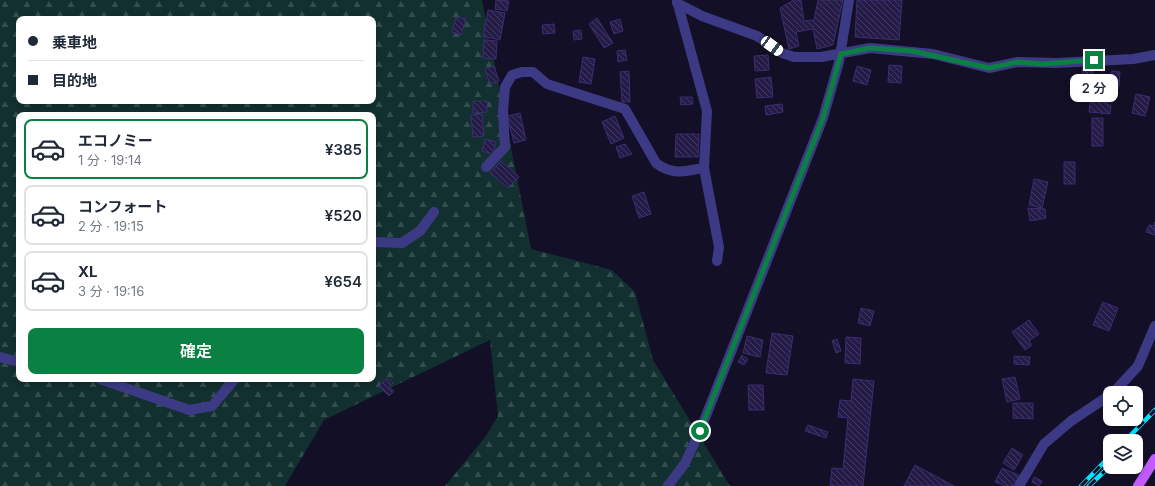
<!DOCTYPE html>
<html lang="ja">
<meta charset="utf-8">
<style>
:root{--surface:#fff;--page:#f6f6f7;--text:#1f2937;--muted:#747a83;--line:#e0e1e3;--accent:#0b8043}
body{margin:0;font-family:Inter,"Noto Sans JP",sans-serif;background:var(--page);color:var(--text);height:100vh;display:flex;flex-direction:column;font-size:15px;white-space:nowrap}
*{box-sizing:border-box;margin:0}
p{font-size:13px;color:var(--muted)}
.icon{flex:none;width:22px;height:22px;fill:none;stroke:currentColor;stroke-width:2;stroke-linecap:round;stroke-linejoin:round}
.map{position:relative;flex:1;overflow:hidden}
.drawer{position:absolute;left:16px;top:112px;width:360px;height:270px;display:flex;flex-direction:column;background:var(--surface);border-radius:8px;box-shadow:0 2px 6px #0003}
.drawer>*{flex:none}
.guide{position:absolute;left:16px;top:16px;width:360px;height:88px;border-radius:8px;box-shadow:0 2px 6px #0003;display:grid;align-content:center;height:88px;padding:0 12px;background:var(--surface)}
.fabs{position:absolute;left:1103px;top:386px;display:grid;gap:8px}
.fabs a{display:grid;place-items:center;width:40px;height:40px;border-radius:8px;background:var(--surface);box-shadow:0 2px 6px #0003;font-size:20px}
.end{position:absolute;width:18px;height:18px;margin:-9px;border:5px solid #0b8043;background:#fff;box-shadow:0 0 0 2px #fff}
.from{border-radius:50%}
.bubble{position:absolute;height:28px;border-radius:8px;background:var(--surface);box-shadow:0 2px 6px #0003;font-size:13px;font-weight:600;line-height:28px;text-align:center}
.car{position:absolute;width:12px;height:24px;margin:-12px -6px;border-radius:5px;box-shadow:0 0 3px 1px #0007;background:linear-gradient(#fff 24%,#345 0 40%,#fff 0 76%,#345 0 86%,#fff 0)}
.guide b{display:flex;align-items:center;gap:14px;height:38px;font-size:15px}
.guide b+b{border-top:1px solid var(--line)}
.guide i{width:10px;height:10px;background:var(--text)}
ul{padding:7px 0 0;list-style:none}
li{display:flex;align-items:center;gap:12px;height:60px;margin:0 8px 6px;padding:0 4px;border:2px solid var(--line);border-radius:8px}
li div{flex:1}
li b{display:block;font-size:15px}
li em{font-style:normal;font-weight:600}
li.on{border-color:var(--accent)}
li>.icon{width:36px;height:36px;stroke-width:1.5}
.button{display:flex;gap:8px;margin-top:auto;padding:8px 12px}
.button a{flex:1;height:46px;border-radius:8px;background:var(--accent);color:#fff;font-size:16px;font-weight:600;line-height:46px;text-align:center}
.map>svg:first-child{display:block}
.forest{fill:url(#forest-firs);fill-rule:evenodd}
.building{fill:url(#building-back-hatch);stroke:#3b2d73}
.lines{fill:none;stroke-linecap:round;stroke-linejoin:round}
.minor{stroke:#3d3a85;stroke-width:10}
.major{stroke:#c25bff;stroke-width:10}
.rail-casing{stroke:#00e5ff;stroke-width:4.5}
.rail{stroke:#130f26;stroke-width:3;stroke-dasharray:9;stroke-linecap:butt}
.route{stroke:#0b8043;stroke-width:5}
</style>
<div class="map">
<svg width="1155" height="486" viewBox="0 0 1155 486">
<defs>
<pattern id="forest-firs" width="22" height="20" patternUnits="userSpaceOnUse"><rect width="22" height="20" fill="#12302f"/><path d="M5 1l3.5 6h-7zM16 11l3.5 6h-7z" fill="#344d4e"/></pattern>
<pattern id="building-back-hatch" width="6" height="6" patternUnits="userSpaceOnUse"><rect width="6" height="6" fill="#241b47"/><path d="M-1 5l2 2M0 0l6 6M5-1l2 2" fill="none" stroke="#433b63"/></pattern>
</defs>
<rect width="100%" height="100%" fill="#130f26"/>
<path class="forest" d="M0,0H482L531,249L612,270L635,292L653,360L730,486H445L486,436L498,416L490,340L324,420L285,486H0ZM19,19H373V101H19ZM19,115H373V379H19Z"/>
<path class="building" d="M496,0L509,1L507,11L495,9Z
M794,0H801L804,21L814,20L818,0H843L833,45L817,49L813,29L796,32L799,46L789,49L780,8Z
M857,0H902L899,40L855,37Z
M488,10L505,13L500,40L483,36Z
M456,17L466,19L461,35L452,32Z
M597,18L613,43L604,48L589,24Z
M620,19L623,31L614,34L610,22Z
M554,24L555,33L543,34L542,25Z
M581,30L582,39L574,40L573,31Z
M484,40L497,41L496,59L483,58Z
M625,50L627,60L618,62L617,51Z
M768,55L769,70L755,71L754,56Z
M583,57L595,59L591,84L579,82Z
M889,65L902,66L901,83L888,82Z
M494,66L499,81L490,84L485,69Z
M857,66L871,70L867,85L853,81Z
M1083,68L1093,69L1092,86L1081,85Z
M629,71L630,102H622L620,72Z
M1112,71L1120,72L1119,87L1110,86Z
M771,77L773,97L757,98L755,79Z
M1091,90L1114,92L1113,102H1107V105H1111L1110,114L1089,112Z
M1136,94L1150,97L1145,116L1132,113Z
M680,97H692L693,104L681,105Z
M473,101H487V112L473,113Z
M782,104L783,112L766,115L765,106Z
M520,113L526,140L514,143L507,116Z
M482,114L484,136L473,137L471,115Z
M615,116L624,138L611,144L602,122Z
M1092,118H1103V146H1092Z
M676,134H699L698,157H675Z
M485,139L496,142L493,154L482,151Z
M625,144L632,154L620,158L616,147Z
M501,161L519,177L508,188L490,173Z
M1064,162H1075V184H1064Z
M1034,179L1048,182L1042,208L1029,205Z
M644,192L651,214L639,218L632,196Z
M1028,208L1045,209L1046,218L1030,221Z
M1155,222V235L1146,232L1149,225L1154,226Z
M1103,302L1118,308L1109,331L1093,325Z
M861,308L874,311L870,326L858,323Z
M1029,320L1039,334L1029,341L1032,345L1025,350L1012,332Z
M772,333L793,336L787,375L766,373Z
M747,336L763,340L760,357L743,353Z
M846,337L861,338L860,364L845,363Z
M837,339L841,351L836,353L832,341Z
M742,355L748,359L744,365L738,362Z
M1014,356L1030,357L1029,365L1014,364Z
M1015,377L1020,399L1007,402L1002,379Z
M387,378L393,383L389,387L394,391L389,396L379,386Z
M853,379L874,381L863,486H830L832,468L843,469L848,418L838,417L840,400L851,401Z
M748,385H763L764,410H749Z
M1013,403H1033V419L1013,418Z
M808,425L828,432L826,438L805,431Z
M1012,448L1023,455L1014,470L1003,463Z
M915,465L954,486H904Z
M1002,468L1021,476L1016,486H1005L995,482Z
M1034,477L1042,481L1039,486L1032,482Z"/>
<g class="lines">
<path class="minor" d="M677,1L707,111L704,168L719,247L717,261
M677,3L702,16L757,36L782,53L794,57H821L870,48L933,54L989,68L1018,62L1056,63L1133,59L1155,55
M486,167L505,147L503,111L505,87L512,75L522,72H533L547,84L625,109L656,163C673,176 684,171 704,168
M373,242L402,243L420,231L434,212
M0,357L19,362
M100,379L189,410L212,406L235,379
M1113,393L1138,366L1155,326
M668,486L685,463L700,431L823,118L839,62L849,0
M1019,486L1044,444L1071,421L1110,395"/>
<path class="major" d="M1138,486L1155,459"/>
<defs>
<path id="rail" d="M1125,441L1155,410
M1081,486L1110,456
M1089,486L1110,466"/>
</defs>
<use href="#rail" class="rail-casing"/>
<use href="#rail" class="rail"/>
</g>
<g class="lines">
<path class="route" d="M700,431L823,118L841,54L870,48L912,51L989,68L1018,62L1042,64L1094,60"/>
</g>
</svg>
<div class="fabs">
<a><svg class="icon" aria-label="locate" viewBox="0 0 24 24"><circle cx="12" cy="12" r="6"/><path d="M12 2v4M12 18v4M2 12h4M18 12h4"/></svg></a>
<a><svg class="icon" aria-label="layers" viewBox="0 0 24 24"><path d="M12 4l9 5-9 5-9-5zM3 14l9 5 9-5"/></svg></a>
</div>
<i class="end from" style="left:700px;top:431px"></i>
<i class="end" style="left:1094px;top:60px"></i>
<div class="bubble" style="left:1070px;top:74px;width:48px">2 分</div>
<i class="car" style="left:772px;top:46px;rotate:126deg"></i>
<div class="guide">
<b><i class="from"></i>乗車地</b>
<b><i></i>目的地</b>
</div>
<section class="drawer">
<ul>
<li class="on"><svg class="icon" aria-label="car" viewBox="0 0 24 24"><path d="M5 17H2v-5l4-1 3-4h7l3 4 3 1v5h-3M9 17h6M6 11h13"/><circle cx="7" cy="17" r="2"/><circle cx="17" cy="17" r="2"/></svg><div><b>エコノミー</b><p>1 分 · 19:14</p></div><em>¥385</em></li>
<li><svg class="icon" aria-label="car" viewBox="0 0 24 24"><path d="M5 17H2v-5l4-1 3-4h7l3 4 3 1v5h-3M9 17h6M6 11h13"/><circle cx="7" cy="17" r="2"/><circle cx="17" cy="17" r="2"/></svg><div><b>コンフォート</b><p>2 分 · 19:15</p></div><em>¥520</em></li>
<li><svg class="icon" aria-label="car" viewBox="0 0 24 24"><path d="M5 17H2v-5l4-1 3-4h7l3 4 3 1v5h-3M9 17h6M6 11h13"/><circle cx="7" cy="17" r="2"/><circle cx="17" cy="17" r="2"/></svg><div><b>XL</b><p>3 分 · 19:16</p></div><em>¥654</em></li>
</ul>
<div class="button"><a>確定</a></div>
</section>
</div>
